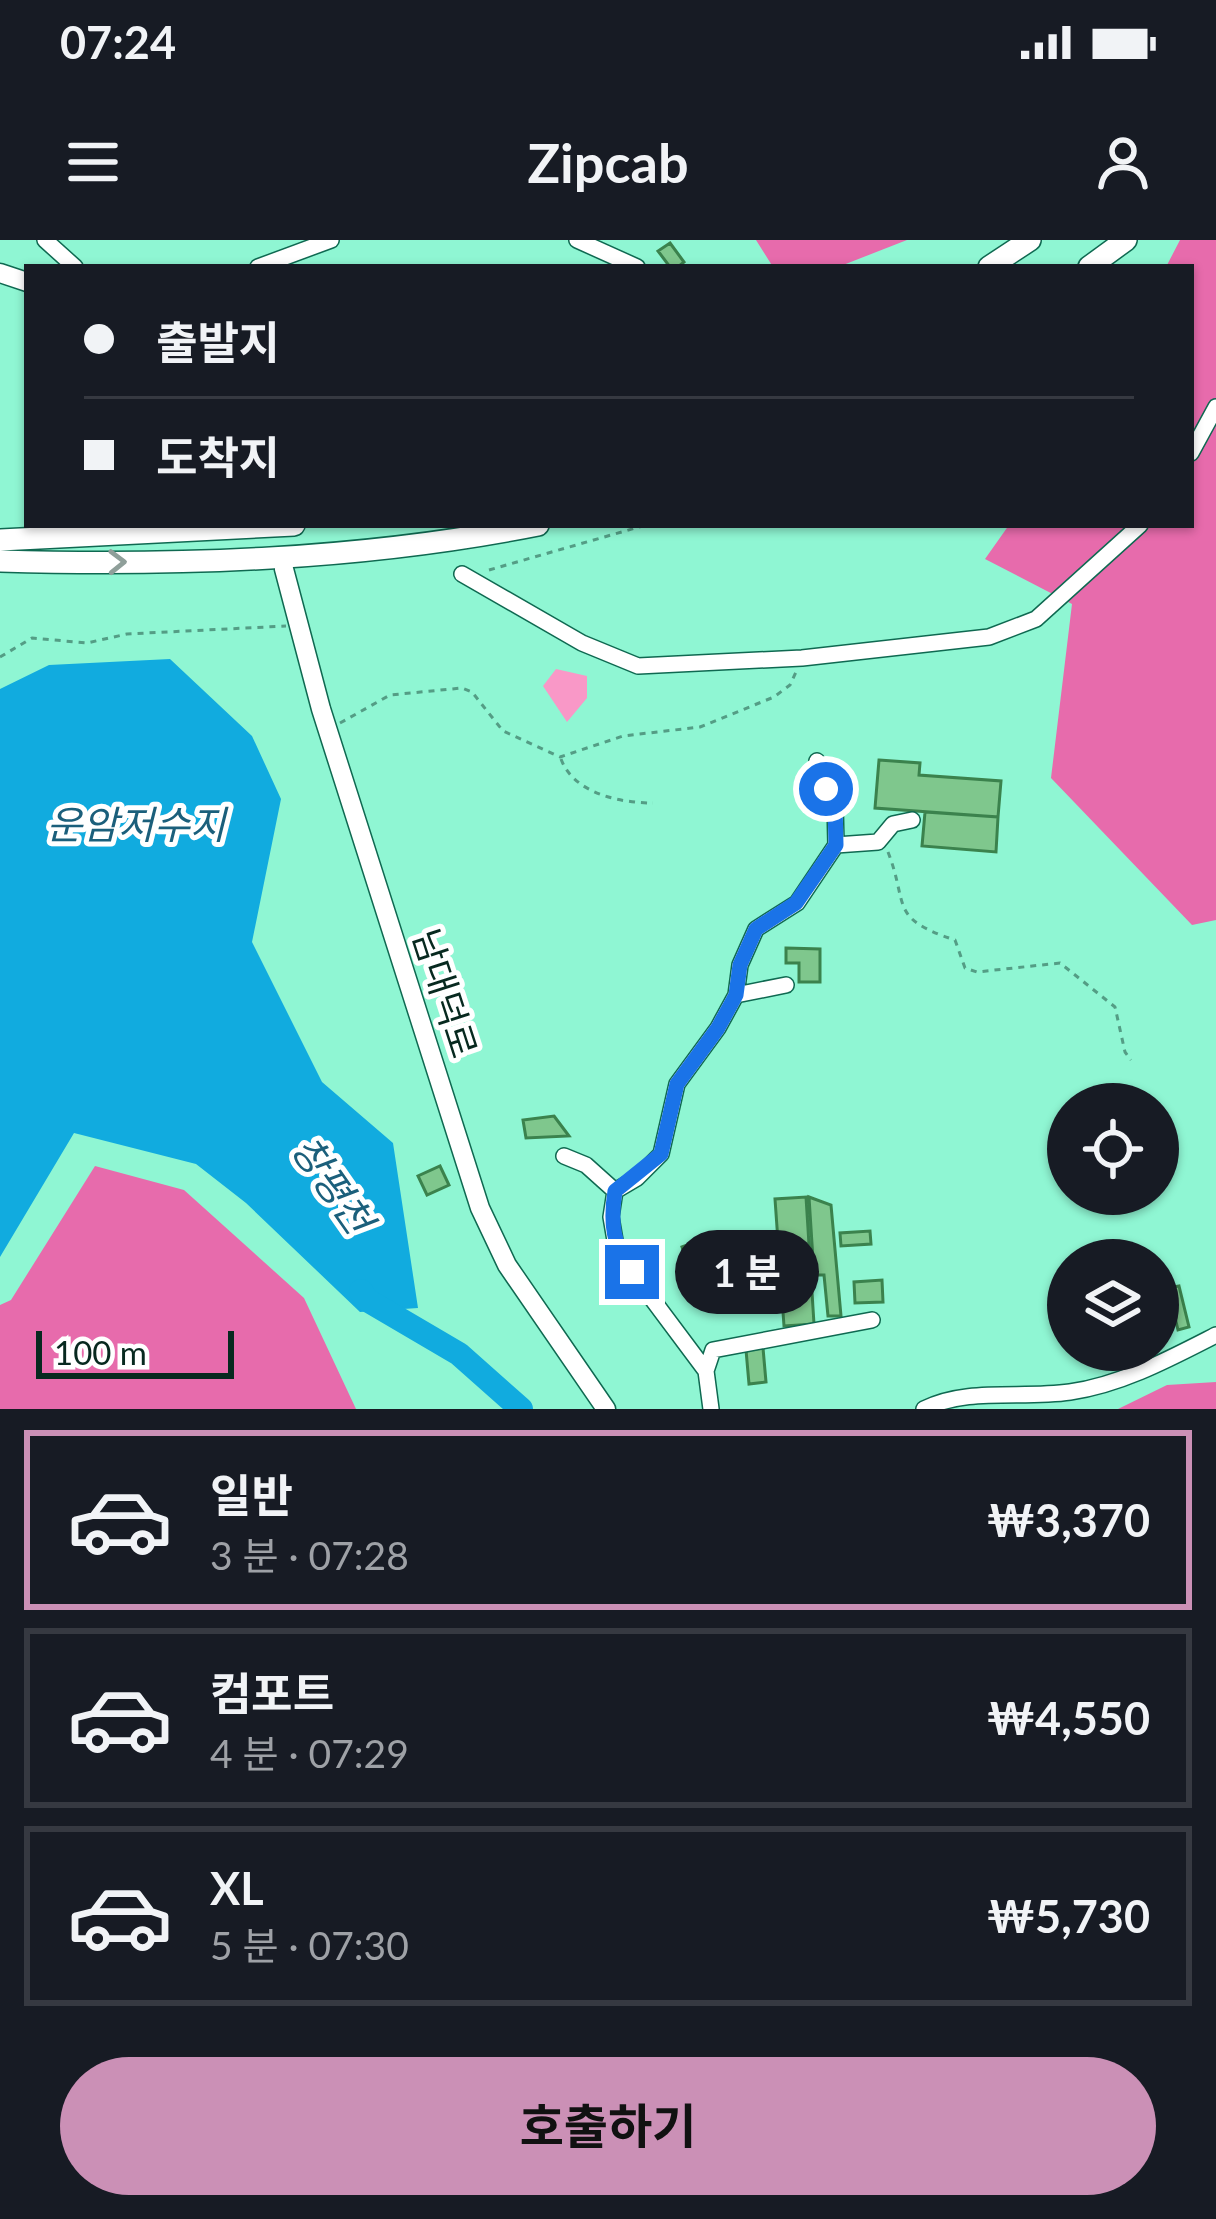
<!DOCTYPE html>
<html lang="ko">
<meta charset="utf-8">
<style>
:root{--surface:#171b24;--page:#20242c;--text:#f1f3f6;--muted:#9ea1a6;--line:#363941;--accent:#cb90b6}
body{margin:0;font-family:Lato,"Noto Sans KR",sans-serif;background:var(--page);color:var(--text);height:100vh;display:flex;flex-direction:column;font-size:45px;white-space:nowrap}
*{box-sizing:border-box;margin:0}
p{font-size:39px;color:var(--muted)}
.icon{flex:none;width:66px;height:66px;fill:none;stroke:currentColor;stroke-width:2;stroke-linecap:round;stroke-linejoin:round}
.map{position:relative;height:1169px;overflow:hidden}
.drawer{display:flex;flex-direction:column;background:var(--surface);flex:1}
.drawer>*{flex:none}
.banner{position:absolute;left:24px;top:24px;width:1170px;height:264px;border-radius:0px;box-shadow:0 3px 9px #0004;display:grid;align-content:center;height:264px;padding:0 60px;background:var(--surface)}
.buttons{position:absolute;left:1047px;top:843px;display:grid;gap:24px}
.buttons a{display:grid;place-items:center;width:132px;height:132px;border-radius:50%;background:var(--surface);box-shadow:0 3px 9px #0004;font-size:60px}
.scale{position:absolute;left:36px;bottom:30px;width:198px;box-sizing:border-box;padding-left:12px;border:6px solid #07291f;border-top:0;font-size:33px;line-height:42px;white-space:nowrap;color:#07291f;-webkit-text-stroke:9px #fff;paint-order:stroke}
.end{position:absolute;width:54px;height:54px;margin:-27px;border:15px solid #1a73e8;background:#fff;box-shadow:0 0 0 6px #fff}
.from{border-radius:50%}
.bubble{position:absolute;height:84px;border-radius:42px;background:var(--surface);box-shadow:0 3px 9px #0004;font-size:39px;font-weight:700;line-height:84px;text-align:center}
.banner b{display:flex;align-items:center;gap:42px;height:114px;font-size:45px}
.banner b+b{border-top:3px solid var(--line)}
.banner i{width:30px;height:30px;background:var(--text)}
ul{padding:21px 0 0;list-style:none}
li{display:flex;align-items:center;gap:36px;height:180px;margin:0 24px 18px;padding:0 36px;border:6px solid var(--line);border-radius:0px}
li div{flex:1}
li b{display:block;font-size:45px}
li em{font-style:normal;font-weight:700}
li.current{border-color:var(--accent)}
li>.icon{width:108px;height:108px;stroke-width:1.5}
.action{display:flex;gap:24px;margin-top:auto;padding:24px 60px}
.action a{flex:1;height:138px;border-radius:72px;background:var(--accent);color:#111;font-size:48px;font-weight:700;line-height:138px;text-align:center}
.status{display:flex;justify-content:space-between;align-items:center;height:84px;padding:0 60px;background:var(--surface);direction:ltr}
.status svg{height:33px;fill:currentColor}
header{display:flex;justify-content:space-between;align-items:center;height:156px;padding:0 60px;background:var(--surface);font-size:54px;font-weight:700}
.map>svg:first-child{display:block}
.green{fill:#f998c7}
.forest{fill:#e76bac}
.water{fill:#11abdf}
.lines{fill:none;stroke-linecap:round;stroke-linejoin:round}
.river{stroke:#11abdf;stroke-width:24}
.building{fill:#7fc78d;stroke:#3b824d;stroke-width:3}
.minor-casing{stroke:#0f6951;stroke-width:18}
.major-casing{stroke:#0f6951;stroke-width:21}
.highway-casing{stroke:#0f6951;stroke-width:24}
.path{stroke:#549d85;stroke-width:3;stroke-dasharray:6 6;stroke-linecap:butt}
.minor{stroke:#fff;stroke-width:15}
.major{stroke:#fff;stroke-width:18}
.highway{stroke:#fff;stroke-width:21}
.oneway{stroke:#8f9f9a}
.route{stroke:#1a73e8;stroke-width:15}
.labels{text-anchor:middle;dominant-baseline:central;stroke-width:10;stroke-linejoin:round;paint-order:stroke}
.street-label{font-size:36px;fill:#07291f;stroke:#fff}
.water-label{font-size:39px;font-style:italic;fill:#1b5f7b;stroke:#fff}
</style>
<div class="status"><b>07:24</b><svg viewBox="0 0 49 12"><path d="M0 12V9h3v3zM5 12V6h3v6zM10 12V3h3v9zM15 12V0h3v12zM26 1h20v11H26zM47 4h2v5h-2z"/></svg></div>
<header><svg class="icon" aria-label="menu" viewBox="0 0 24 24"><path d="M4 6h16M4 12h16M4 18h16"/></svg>Zipcab<svg class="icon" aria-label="person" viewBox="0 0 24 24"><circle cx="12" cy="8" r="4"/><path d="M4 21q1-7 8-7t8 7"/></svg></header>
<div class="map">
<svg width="1216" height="1169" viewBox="0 0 1216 1169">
<rect width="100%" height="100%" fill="#8ff6d3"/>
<path class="green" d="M556,429L587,436V458L567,482L543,446Z"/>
<path class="forest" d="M756,0H907L838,27H773Z
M1180,0H1216V680L1192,685L1051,538L1072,364L985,319L1009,285H1191V27H1166Z
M95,926L184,950L304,1058L356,1169H0V1065L11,1060Z
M1216,1142V1169H1118L1167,1145Z"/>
<path class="water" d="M170,419L252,496L281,559L252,702L322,842L393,903L418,1068L360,1072L246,963L196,924L74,893L0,1017V449L49,425Z"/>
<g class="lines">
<path class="river" d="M361,1051L367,1060L459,1114L521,1169"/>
</g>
<path class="building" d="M670,3L684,22L678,27H670L658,11Z
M879,520L920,523L919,535L1001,541L998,577L875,568Z
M925,572L998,577L996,612L922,606Z
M786,708L820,709V742H799V723H786Z
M554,876L569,896L526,898L523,880Z
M440,926L449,945L427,955L418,936Z
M806,957L814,1084L784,1086L775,959Z
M809,957L831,965L841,1076H828L824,1035H814Z
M870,991L871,1004L841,1006L840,993Z
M701,1000L710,1026L691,1033L682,1007Z
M722,1033L728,1051L701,1059L695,1041Z
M629,1034L640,1050L625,1062L613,1046Z
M882,1040L883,1062L855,1063L854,1042Z
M1179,1046L1189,1087L1178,1090L1168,1048Z
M763,1108L766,1142L749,1144L746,1110Z"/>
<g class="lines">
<defs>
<path id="minor" d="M45,0L75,27
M577,0L637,27
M258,27L331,0
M1191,213L1216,167
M462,334L582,403L638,426L802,418L989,397L1036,379L1140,285
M817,521L835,563L836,605
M736,755L740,725L756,689L797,663L836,605L878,602L893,584L912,580
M564,916L586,925L615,951L611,977L617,1012L706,1131L711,1169
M615,951L637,938L661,914L677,844L718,788L736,755L786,745
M706,1131L713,1110L872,1080
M924,1169C967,1147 1022,1159 1070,1152C1121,1145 1171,1118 1216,1095"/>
<path id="major" d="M0,33L27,42
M284,329L321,469L480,968L507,1025L606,1169"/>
<path id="highway" d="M989,27L1030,0
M1089,27L1126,0
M0,300L294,285
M0,321C179,326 362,320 538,285"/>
</defs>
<use href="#minor" class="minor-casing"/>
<use href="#major" class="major-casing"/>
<use href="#highway" class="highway-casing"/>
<path class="path" d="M489,330L646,285
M0,417L32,398L87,403L127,394L286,386
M340,483L390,455L462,448L472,452L503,491L560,517L623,496L700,487L774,457L790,445L796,432
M561,519C574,554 621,563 653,563
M888,612C909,666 888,678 955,700L965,728L977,732L1060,723L1115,767L1125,812L1131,820"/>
<use href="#minor" class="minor"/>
<use href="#major" class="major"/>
<use href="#highway" class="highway"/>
</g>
<defs><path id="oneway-chevron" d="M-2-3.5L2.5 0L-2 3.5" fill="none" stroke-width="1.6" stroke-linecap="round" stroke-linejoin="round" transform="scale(3)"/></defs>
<use class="oneway" href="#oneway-chevron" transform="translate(117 322) rotate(-1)"/>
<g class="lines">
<path class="route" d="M632,1032C613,1006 610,983 615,951L661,914L677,844L718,788L736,755L740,725L756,689L796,663L836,605L835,563L826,549"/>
</g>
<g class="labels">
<g class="street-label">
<text transform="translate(446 753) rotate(72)">남대덕로</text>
</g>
<g class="water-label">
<text x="136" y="584">운암저수지</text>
<text transform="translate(333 944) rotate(55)">창평천</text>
</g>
</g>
</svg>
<div class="buttons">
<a><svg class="icon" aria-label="locate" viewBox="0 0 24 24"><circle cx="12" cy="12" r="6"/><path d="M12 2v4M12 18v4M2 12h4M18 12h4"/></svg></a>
<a><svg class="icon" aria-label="layers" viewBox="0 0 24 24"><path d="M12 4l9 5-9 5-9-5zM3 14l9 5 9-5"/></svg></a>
</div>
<div class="scale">100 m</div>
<i class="end from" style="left:826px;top:549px"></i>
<i class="end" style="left:632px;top:1032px"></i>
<div class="bubble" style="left:675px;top:990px;width:144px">1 분</div>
<div class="banner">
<b><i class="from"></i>출발지</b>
<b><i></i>도착지</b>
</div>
</div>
<section class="drawer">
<ul>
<li class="current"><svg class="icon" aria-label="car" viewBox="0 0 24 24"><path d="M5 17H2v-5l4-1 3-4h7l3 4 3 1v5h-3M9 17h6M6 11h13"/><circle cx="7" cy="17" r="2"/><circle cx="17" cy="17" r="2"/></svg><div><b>일반</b><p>3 분 · 07:28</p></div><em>₩3,370</em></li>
<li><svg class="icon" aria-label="car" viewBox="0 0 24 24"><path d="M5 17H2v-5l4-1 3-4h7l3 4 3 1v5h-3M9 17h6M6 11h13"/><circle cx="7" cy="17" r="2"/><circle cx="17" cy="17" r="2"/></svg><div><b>컴포트</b><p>4 분 · 07:29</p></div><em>₩4,550</em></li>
<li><svg class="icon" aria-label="car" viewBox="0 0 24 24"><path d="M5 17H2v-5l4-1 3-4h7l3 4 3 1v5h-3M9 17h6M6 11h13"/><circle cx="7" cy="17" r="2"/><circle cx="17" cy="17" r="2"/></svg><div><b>XL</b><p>5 분 · 07:30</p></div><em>₩5,730</em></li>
</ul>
<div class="action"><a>호출하기</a></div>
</section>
